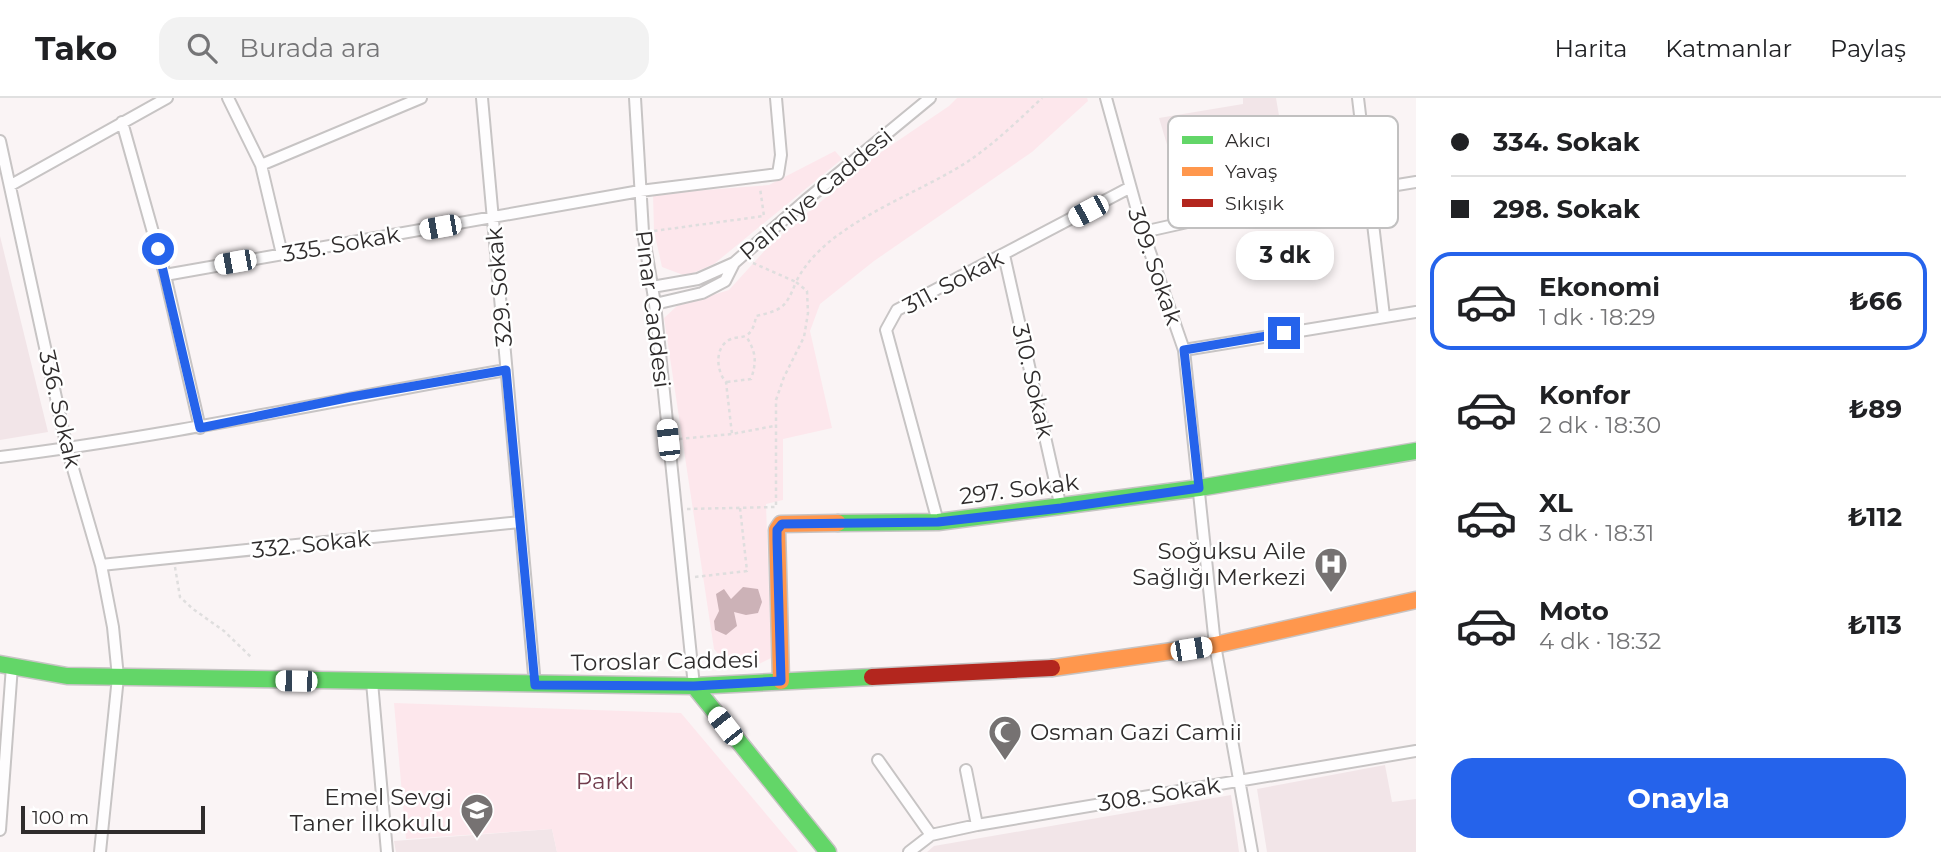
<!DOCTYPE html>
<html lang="tr">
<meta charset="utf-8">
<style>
:root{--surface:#fff;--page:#f2f2f2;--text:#202124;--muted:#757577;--line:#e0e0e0;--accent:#2563eb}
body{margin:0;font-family:Montserrat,sans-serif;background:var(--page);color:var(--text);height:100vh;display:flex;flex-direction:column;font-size:26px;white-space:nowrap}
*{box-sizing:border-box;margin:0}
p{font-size:23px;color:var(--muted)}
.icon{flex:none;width:38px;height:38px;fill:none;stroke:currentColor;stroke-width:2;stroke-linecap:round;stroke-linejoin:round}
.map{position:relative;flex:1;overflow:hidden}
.sheet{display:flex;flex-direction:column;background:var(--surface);width:525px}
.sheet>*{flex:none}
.top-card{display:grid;align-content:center;height:154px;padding:0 35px;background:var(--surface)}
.scale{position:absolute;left:21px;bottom:18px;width:184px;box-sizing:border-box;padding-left:7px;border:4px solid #2f2c2c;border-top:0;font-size:19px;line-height:24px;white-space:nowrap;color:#2f2c2c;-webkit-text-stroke:5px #fff;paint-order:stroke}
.end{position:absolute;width:32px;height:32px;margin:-16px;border:9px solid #2563eb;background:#fff;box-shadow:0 0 0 4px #fff}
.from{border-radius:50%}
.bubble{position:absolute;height:49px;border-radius:21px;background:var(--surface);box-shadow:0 4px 10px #0003;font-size:23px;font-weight:700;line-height:49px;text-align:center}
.car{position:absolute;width:21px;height:42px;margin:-21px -10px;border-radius:9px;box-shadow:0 0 5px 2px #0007;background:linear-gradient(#fff 24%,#345 0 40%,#fff 0 76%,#345 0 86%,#fff 0)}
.top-card b{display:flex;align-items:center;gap:24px;height:66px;font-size:26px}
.top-card b+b{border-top:2px solid var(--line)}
.top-card i{width:18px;height:18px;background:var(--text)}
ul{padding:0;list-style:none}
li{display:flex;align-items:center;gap:21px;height:98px;margin:0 14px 10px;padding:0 21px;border:4px solid transparent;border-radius:21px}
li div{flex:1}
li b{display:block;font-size:26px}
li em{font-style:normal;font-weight:700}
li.on{border-color:var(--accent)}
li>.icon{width:63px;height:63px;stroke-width:1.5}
.button{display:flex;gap:14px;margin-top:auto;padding:14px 35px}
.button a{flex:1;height:80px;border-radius:21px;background:var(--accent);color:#fff;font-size:28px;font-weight:700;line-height:80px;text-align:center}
header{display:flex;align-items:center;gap:42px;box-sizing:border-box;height:98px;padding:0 35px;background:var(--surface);border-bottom:2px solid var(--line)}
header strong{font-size:33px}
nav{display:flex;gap:38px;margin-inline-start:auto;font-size:24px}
.search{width:490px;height:63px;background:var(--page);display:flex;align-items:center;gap:18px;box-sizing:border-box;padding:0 24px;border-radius:21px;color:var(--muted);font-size:26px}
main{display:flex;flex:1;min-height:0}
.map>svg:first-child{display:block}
.built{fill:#f2e5e8}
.green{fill:#fde7ec}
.water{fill:#ccb2b7}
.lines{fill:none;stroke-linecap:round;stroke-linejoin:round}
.lane-casing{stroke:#c7c4c4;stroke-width:9}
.street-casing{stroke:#c7c4c4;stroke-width:14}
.fast-casing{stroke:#c7c4c4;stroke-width:19}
.slow-casing{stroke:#c7c4c4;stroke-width:19}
.jam-casing{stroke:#c7c4c4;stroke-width:19}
.path{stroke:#dfdede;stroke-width:2.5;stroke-dasharray:3.5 3.5;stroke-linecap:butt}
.lane{stroke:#fefdfe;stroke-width:5}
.street{stroke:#fefdfe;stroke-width:10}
.fast{stroke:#63d668;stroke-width:16}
.slow{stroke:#ff974d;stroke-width:16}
.jam{stroke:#b3261e;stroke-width:16}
.route{stroke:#2563eb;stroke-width:9}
.labels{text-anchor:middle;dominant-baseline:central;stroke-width:5;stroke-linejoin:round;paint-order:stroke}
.street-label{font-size:23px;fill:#2f2c2c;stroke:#fff}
.poi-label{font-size:23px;fill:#2f2c2c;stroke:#fff;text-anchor:end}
.park-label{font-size:23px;fill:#713d4d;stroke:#fff}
.key{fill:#fff;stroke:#c1c0c0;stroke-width:2}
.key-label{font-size:19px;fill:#2f2c2c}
</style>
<header>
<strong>Tako</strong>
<div class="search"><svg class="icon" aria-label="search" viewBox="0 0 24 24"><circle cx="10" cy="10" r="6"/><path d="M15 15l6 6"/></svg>Burada ara</div>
<nav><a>Harita</a><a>Katmanlar</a><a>Paylaş</a></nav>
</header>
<main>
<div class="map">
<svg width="1416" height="754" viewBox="0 0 1416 754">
<rect width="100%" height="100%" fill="#faf4f5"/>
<path class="built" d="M1243,0H1276L1292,94L1187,113L1159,20L1243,6Z
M0,138L48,334L0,342Z
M1385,667L1392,704L1416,701V754H1267L1257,691Z
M1231,697L1239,754H927L934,748Z
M552,731L557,754H396L394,743Z"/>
<path class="green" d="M957,0H1087L1088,3L1032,54L874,163L820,206L810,233L832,330L783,341V402L766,406L771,560L759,566L725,564L714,551L664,220L677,208L729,192L768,149L812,111L877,57L949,8Z
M835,53L842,61L714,166L686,178L662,169L654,133L653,96L769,87Z
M394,605L681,615L798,754H557L552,731L406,741Z"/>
<path class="water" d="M743,489L758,491L762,504L758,515L746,517L734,514L737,528L726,537L715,532L714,523L719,513L716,496L724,491L731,501Z"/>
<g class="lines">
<defs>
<path id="lane" d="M1197,39C1213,62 1232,85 1232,114"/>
<path id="street" d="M228,0L261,67L282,156
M482,0L535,587
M635,0L643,134L655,206L694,588
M1106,0L1143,134L1184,252L1215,547L1252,754
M1358,0L1384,218
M122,24L165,177L200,330
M0,43L67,350L101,467L113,529L118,579L100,754
M261,67L421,0
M11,87L167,0
M1143,134L1232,114L1416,84
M1004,157L1061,410
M165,177L640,93L778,76L781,57L776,0
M652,189L698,181L734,165L805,103L930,0
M655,206L702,195L725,183L734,165
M1184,252L1416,214
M0,359C170,338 338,301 506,272
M938,424L886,232L897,212L1129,90
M101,467L520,424
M372,584L387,754
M878,662L931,737
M966,672L977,727
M0,732L12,568
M909,754L931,737L977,727L1416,653"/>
<path id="fast" d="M838,425L938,424L1199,390L1416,353
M0,566L67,578L694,588L872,579
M694,588L828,754"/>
<path id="slow" d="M1052,570L1215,547L1416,502
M781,583L777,432L781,426L838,425"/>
<path id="jam" d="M872,579L1052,570"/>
</defs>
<use href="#lane" class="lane-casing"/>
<use href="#street" class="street-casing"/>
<use href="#fast" class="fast-casing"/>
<use href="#slow" class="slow-casing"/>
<use href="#jam" class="jam-casing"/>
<path class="path" d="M654,133L764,118L760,90
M753,165L796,184C825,124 920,97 973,60C998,42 1020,21 1042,0
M727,284L751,281C757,263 756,254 746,238
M679,341L732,336
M687,411L776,409V302L784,279L804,239L808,215L807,193L796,184C786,209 783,212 756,218C755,225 753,233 747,237C742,240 736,239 731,241C714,248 716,273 726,284L732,336L774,328
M175,469L180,499L193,511L224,533L251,559
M695,479L747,473L740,410"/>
<use href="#lane" class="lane"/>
<use href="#street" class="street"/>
<use href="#fast" class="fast"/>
<use href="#slow" class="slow"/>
<use href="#jam" class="jam"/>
</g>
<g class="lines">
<path class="route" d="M158,151L200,330L351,299L506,272L535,587L694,588L781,583L777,442V432L782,426L938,424L1061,410L1199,390L1184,252L1284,235"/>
</g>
<defs>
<symbol id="hospital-pin" viewBox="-11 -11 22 30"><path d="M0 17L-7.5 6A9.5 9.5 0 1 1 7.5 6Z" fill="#767272" stroke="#fff"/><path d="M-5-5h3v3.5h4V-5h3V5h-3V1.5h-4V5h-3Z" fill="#fff"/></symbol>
<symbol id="mosque-pin" viewBox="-11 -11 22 30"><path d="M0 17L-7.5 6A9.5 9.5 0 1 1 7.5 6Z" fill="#767272" stroke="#fff"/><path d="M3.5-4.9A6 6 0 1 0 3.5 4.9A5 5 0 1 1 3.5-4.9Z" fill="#fff"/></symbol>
<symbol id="school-pin" viewBox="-11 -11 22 30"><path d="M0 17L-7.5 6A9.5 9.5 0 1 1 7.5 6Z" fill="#767272" stroke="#fff"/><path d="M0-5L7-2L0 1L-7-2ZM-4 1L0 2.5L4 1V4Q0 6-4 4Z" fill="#fff"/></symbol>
</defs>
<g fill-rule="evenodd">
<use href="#hospital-pin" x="1312" y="447" width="38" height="52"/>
<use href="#mosque-pin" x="986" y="615" width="38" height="52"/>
<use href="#school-pin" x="458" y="693" width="38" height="52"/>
</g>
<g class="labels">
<g class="street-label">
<text transform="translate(816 96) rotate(-40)">Palmiye Caddesi</text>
<text transform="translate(341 146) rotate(-10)">335. Sokak</text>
<text transform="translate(1155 168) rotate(71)">309. Sokak</text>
<text transform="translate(953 184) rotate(-28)">311. Sokak</text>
<text transform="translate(499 189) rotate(-95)">329. Sokak</text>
<text transform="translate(653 211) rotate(83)">Pınar Caddesi</text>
<text transform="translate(1033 283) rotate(77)">310. Sokak</text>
<text transform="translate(60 311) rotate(77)">336. Sokak</text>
<text transform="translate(1019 391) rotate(-7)">297. Sokak</text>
<text transform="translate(311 446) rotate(-6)">332. Sokak</text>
<text transform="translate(665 563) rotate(-1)">Toroslar Caddesi</text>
<text transform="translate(1159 696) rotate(-9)">308. Sokak</text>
</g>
<g class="poi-label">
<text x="1306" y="453">Soğuksu Aile<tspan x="1306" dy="26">Sağlığı Merkezi</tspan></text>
<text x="1030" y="634" text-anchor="start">Osman Gazi Camii</text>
<text x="452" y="699">Emel Sevgi<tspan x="452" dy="26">Taner İlkokulu</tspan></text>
</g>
<g class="park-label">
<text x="605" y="683">Parkı</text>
</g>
</g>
<rect x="1168" y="18" width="230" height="112" rx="10" class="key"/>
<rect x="1182" y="38" width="31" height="8" fill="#63d668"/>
<rect x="1182" y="69" width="31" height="9" fill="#ff974d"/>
<rect x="1182" y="101" width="31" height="8" fill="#b3261e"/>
<g class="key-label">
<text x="1225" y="49">Akıcı</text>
<text x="1225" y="80">Yavaş</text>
<text x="1225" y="112">Sıkışık</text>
</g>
</svg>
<div class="scale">100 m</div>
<i class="end from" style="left:158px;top:151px"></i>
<i class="end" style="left:1284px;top:235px"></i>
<div class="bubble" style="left:1236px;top:133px;width:98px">3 dk</div>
<i class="car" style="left:1088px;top:113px;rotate:242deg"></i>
<i class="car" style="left:440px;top:129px;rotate:260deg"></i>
<i class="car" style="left:235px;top:164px;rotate:260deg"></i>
<i class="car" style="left:668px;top:342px;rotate:354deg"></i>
<i class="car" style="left:1191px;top:551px;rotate:81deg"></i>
<i class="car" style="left:296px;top:583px;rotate:271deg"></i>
<i class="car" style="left:725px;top:628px;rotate:322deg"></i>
</div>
<section class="sheet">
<div class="top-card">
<b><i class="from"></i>334. Sokak</b>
<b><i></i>298. Sokak</b>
</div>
<ul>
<li class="on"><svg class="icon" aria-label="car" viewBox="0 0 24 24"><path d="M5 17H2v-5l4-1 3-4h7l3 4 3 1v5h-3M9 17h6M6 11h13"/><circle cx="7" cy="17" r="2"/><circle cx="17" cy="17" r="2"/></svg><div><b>Ekonomi</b><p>1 dk · 18:29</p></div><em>₺66</em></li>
<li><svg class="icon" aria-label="car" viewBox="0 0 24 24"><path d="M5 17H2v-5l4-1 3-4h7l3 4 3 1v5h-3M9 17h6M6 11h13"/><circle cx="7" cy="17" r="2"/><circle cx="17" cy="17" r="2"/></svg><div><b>Konfor</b><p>2 dk · 18:30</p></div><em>₺89</em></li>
<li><svg class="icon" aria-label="car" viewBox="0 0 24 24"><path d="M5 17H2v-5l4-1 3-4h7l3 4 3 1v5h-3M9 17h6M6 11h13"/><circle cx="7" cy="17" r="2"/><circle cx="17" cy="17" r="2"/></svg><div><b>XL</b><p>3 dk · 18:31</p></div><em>₺112</em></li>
<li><svg class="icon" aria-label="car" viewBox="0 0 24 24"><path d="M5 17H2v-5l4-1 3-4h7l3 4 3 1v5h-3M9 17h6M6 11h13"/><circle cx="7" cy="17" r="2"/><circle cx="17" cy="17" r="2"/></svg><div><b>Moto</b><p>4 dk · 18:32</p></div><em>₺113</em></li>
</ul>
<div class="button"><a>Onayla</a></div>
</section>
</main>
